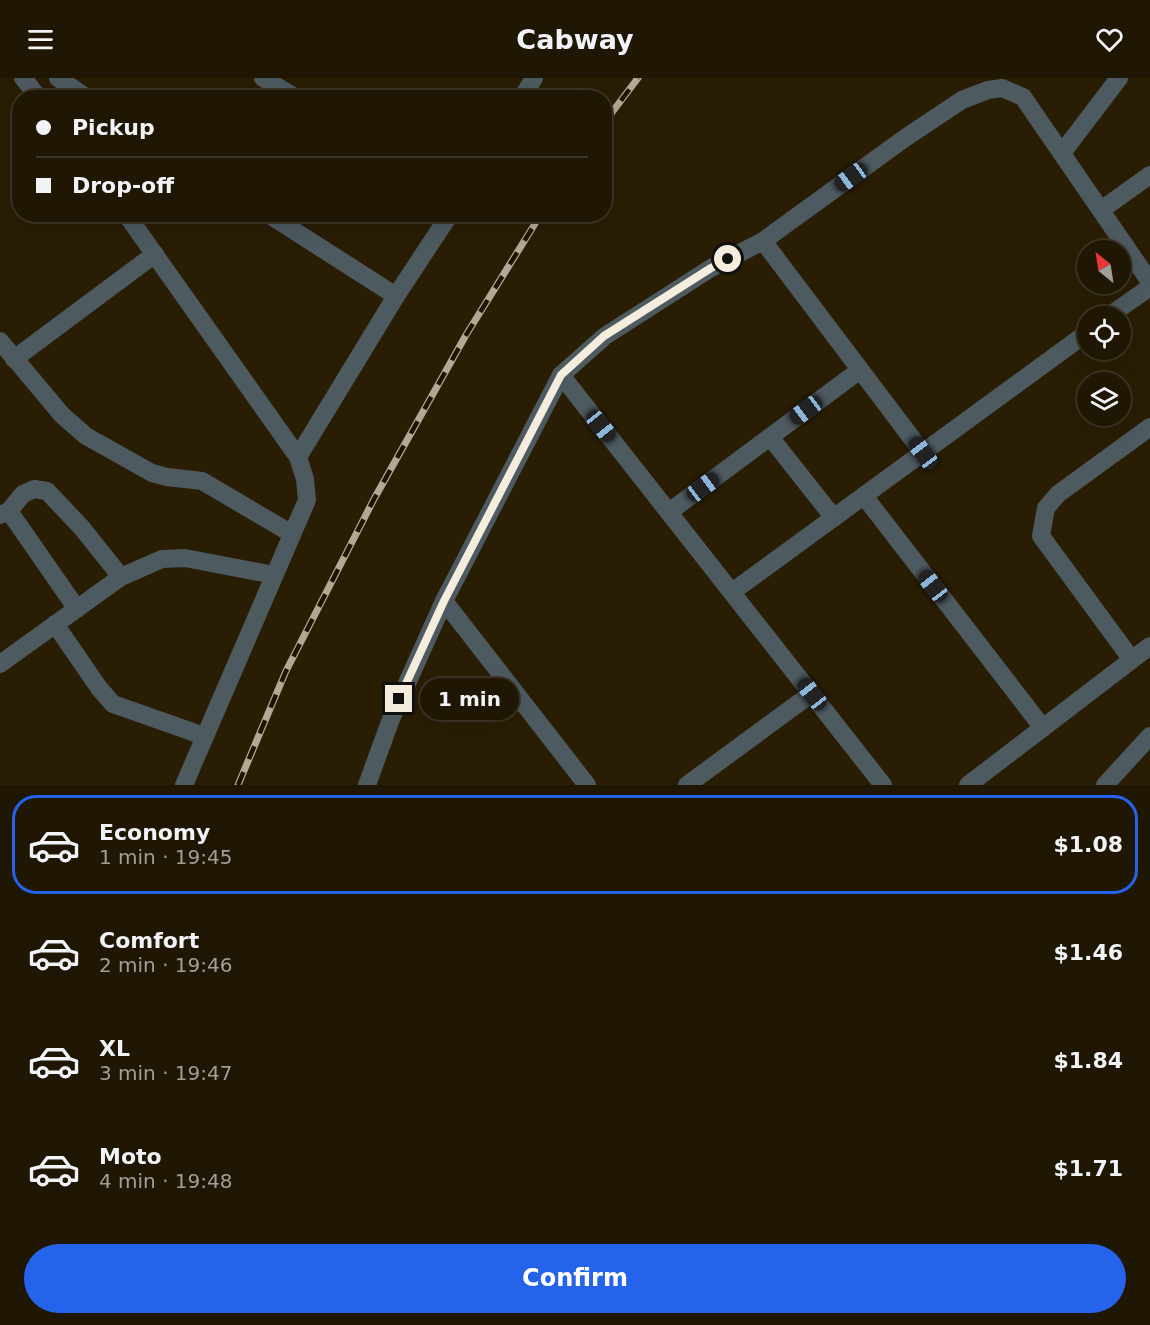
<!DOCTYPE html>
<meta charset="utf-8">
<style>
:root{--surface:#1f1603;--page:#271f0d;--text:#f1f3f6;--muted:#a19f9a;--line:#3c3525;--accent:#2563eb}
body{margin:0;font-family:"DejaVu Sans",sans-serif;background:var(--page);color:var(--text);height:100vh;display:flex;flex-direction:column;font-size:22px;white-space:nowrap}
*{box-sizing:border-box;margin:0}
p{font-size:20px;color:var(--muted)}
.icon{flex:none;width:33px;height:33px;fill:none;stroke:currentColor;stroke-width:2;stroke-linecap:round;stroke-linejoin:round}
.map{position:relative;height:707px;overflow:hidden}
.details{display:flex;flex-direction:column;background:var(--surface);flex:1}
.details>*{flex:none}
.hud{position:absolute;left:12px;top:12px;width:600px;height:132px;border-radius:24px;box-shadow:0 6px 24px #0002,0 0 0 2px var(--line);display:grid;align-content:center;height:132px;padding:0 24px;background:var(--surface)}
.needle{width:39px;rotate:330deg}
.buttons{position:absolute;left:1077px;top:162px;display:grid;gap:12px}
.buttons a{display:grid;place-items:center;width:54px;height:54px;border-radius:50%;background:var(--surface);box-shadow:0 6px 24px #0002,0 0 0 2px var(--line);font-size:30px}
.end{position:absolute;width:27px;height:27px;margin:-14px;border:8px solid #f4ecdd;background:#111;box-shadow:0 0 0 3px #111}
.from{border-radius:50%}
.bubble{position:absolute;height:42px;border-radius:21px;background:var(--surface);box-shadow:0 6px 24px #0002,0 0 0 2px var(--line);font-size:20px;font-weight:800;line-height:42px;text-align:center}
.car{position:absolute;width:18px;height:36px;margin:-18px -9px;border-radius:8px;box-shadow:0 0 4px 2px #0007;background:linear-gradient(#222 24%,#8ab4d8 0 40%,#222 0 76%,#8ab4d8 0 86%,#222 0)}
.hud b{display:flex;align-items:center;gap:21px;height:57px;font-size:22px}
.hud b+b{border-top:2px solid var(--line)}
.hud i{width:15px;height:15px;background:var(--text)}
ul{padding:10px 0 0;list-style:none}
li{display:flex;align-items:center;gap:18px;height:99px;margin:0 12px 9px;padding:0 12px;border:3px solid transparent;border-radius:24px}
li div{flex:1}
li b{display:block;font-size:22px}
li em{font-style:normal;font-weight:800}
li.active{border-color:var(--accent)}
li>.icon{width:54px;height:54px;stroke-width:1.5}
.cta{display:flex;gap:12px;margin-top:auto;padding:12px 24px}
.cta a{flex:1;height:69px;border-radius:36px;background:var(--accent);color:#fff;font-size:24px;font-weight:800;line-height:69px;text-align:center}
header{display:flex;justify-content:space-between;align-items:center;height:78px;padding:0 24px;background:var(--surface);font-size:27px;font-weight:800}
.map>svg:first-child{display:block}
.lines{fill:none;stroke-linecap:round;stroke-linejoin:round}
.minor{stroke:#4d5a60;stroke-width:18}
.rail-casing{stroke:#b1a895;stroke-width:7}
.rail{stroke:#1f1300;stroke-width:4.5;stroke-dasharray:14;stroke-linecap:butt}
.route{stroke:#f4ecdd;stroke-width:8}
</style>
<header><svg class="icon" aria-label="menu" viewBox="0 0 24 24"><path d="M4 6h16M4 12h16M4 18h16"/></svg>Cabway<svg class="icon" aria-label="heart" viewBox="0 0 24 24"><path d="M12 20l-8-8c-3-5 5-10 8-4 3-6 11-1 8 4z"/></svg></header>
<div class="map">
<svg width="1150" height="707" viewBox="0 0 1150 707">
<rect width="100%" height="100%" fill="#291d04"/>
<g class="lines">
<path class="minor" d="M23,0L39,20
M58,0L87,20
M263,0L296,20
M522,20L534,0
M1062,75L1119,0
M1101,132L1150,97
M126,136L298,379L305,401L307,422L184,707
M268,136L396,218
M763,163L923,375
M1109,238L1150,209
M0,263L62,337L86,358L152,395L167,399L202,403L292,456
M14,281L155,176
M561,297L883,707
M770,359L834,440
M298,379L396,218L450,136
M864,418L1043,650
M9,433L77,531
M669,434L860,292
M0,437L9,433L23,416L34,411L47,413L82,450L121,499
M732,514L1088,254
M444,523L587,707
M55,546L99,610L113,626L204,658
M1132,582L1041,458L1046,430L1058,416L1150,349
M0,586L121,499L162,481L185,480L274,497
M367,707L391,641L444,523L561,297L605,258L711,190L763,163L905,60L962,22L988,12L1002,10L1023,19L1150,204
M687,707L811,616
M968,707L1150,568
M1105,707L1150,658"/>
<defs>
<path id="rail" d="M604,45L638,0
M238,707L286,593L374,421L466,257L541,136"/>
</defs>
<use href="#rail" class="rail-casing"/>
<use href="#rail" class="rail"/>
</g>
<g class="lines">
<path class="route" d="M399,621L444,523L561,297L604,258L711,190L728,181"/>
</g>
</svg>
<div class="buttons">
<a><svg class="needle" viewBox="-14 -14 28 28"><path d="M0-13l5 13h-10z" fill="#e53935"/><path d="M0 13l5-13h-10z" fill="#a19f9a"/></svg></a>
<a><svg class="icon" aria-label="locate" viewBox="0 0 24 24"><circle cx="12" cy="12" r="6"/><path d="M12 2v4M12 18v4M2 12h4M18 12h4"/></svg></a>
<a><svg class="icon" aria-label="layers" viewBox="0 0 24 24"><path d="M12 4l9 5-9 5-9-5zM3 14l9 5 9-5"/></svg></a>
</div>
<i class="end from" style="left:728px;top:181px"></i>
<i class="end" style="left:399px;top:621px"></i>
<div class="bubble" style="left:420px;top:600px;width:99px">1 min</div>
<i class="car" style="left:851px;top:99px;rotate:234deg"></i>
<i class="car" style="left:806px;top:332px;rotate:233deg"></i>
<i class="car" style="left:601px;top:348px;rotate:141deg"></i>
<i class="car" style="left:923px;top:375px;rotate:323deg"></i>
<i class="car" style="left:703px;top:409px;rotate:53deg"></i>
<i class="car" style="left:933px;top:508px;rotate:322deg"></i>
<i class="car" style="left:812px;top:616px;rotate:322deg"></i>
<div class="hud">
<b><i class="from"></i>Pickup</b>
<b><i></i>Drop-off</b>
</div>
</div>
<section class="details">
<ul>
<li class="active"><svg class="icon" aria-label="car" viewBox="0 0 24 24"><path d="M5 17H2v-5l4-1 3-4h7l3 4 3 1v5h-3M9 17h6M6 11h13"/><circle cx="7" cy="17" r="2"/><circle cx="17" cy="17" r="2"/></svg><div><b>Economy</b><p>1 min · 19:45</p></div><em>$1.08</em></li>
<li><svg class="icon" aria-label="car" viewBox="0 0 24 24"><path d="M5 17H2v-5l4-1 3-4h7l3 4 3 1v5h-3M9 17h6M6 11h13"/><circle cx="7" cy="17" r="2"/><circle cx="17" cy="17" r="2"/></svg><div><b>Comfort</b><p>2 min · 19:46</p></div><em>$1.46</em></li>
<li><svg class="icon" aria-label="car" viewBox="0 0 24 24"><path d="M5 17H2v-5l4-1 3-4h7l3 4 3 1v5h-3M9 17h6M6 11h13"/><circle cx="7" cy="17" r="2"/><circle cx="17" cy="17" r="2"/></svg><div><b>XL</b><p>3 min · 19:47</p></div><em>$1.84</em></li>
<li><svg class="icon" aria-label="car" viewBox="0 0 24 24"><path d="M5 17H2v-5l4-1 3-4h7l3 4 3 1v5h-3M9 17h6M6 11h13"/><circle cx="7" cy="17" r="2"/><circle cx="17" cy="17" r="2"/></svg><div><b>Moto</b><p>4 min · 19:48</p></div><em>$1.71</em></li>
</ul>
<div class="cta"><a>Confirm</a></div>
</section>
